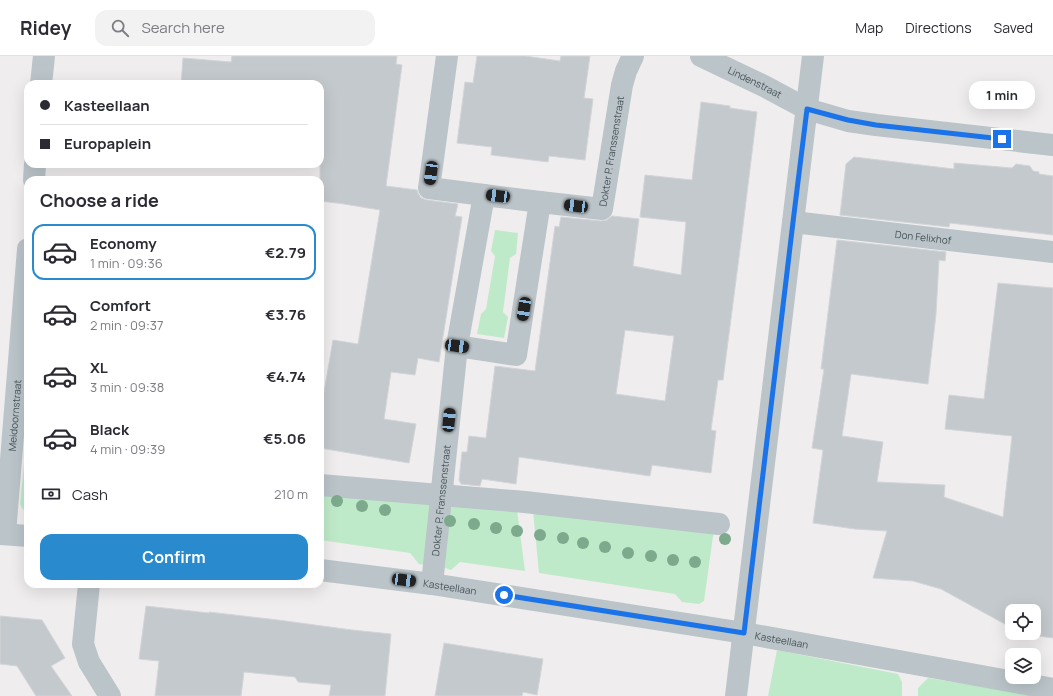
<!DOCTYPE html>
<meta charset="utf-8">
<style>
:root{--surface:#fff;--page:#f2f2f3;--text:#2b2b33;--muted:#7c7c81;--line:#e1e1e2;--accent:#298bce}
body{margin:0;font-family:Manrope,sans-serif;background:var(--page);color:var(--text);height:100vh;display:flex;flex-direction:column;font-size:15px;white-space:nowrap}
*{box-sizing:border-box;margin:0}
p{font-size:13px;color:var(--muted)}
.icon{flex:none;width:22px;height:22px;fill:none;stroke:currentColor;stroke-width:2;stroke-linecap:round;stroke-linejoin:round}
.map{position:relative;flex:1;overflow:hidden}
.side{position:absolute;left:24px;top:120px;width:300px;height:412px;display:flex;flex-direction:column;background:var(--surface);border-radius:12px;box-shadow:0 4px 16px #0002}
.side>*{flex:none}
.hud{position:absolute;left:24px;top:24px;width:300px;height:88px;border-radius:12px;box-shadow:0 4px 16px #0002;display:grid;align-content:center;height:88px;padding:0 16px;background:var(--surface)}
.controls{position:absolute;left:1005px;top:548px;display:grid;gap:8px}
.controls a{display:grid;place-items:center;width:36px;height:36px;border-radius:8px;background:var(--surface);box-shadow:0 4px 16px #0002;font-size:20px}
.end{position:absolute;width:18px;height:18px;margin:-9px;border:5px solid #1a73e8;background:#fff;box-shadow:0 0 0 2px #fff}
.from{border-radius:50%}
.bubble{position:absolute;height:28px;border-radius:12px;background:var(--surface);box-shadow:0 4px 16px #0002;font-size:13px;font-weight:700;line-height:28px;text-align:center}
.car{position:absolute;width:12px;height:24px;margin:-12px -6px;border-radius:5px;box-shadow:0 0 3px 1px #0007;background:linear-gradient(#222 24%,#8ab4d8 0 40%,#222 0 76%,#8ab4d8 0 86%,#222 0)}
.hud b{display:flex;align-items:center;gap:14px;height:38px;font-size:15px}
.hud b+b{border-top:1px solid var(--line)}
.hud i{width:10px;height:10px;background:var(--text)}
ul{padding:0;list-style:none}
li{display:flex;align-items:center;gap:12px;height:56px;margin:0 8px 6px;padding:0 8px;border:2px solid transparent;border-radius:12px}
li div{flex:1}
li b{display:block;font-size:15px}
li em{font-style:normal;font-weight:700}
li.active{border-color:var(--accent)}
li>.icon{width:36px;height:36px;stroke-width:1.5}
h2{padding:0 16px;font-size:18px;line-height:48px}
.pay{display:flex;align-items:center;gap:10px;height:44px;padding:0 16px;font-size:15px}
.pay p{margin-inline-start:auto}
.primary-button{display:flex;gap:8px;margin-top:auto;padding:8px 16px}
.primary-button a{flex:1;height:46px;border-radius:12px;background:var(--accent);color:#fff;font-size:16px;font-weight:700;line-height:46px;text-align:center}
header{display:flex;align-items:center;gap:24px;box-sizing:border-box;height:56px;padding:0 20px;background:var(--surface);border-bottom:1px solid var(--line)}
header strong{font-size:19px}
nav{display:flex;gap:22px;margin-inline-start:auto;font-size:14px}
.search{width:280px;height:36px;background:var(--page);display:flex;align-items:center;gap:10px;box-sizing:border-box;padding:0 14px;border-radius:12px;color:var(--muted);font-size:15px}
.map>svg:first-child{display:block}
.green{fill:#bfeac9}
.building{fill:#c4c9cd;stroke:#d2d5d8;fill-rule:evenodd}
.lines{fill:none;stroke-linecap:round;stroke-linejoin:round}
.minor{stroke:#bac4c9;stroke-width:22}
.tree{fill:#7daa8c}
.route{stroke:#1a73e8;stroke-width:5}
.labels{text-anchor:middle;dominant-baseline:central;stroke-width:3;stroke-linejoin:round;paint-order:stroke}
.street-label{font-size:10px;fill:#475359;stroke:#fff}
</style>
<header>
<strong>Ridey</strong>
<div class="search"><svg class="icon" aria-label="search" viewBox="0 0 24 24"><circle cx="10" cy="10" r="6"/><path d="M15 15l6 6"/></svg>Search here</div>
<nav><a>Map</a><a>Directions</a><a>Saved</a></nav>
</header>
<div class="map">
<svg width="1053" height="640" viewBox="0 0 1053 640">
<rect width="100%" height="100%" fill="#f0edee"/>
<path class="green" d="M495,174L518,177L516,198L510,202L503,256L508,261L504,282L477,278L481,258L486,253L495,200L491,195Z
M24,409H28V459L22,452L20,448Z
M320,434L434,444L426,509L419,508L410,497L320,484Z
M449,448L517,454L525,515L460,506L451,514L445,512Z
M533,455L714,473L704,545L699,548L682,546L675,538L539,517Z
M777,594L898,618L902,626V640H768Z
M928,622L1035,639L1036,640H918V632Z"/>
<path class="building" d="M232,0H397L396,8L402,9L386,130L417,134L418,137L421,142L427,144L458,148L455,160L462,161L439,306L418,302L415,319L391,316L384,363L416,368L409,407L320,392V335L324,336L333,284L358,288L380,154L344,148L320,145V28H181L183,2L231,6Z
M477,0H525L560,5L561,0H590L584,42L593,43L585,104L549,100L548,106L491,99L492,91L457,87L465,26L473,27Z
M701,46L730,50V52L757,56L741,186L723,324H718L711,374L716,375L711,417L652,409L650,420L519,401L516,428L482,423L480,430L461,428L459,424L462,396H467L469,380L486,382L495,310L535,315L555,170L559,171L561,161L601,165L607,164L612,160L639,163L633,210L681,219L686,166L640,161L645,119L692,124ZM625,274L674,280L665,345L616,338Z
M854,101L954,113V107L1012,112L1016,108L1030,110L1033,115L1039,116V118L1053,120V179L950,167L949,171L840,159L846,108Z
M837,184L946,196L945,205L939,204L936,258L928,328L851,318L842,380L883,386L877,426L945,429L944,441L1003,461L1012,380L945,373L949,339L984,343L998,227L1053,232V582L1024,578L1022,577H1034V555H1012V572L941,533L913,525L873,522L887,475L855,473L813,467L823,394L812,392L824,313H821Z
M146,550L209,557V556L278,564L352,574L391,578L385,640H329L331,629L298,626L295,621L244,616L241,640H155L159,605L139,603Z
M0,560L42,564L65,602L51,610L72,640H36L17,610L0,608Z
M444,587L543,603L537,639L523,636L522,640H435Z"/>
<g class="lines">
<g class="minor">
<path d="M447,0L429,132L484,139"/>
<path id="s1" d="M701,0L764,30L807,53L848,65L876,69L1053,89"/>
<path d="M41,28L44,0"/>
<path d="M34,124L35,108"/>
<path id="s2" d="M540,146L602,153L622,29L626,15L633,0"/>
<path id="s3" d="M793,166L1053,196"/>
<path d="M320,429L525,446L719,468"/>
<path d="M0,478L28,480"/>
<path id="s4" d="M5,478L28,193"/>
<path id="s5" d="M320,514L432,528L744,577L1053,633"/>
<path d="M89,528L83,588L89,606L110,640"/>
<path id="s6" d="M432,528L457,290L484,139L540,146L516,299L457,290"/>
<path d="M736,640L813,0"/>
</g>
</g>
<g class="tree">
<circle cx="337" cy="445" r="6"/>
<circle cx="362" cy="450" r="6"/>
<circle cx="385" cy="454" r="6"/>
<circle cx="450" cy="465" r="6"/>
<circle cx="474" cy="468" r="6"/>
<circle cx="496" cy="472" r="6"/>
<circle cx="517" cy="475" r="6"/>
<circle cx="540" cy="479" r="6"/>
<circle cx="563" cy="482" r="6"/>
<circle cx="725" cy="483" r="6"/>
<circle cx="583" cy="487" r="6"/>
<circle cx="605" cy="491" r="6"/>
<circle cx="628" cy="497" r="6"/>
<circle cx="651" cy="500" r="6"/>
<circle cx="673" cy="504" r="6"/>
<circle cx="695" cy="506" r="6"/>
</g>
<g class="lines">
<path class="route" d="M504,539L744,577L793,166L807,53L848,64L876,69L1002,83"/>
</g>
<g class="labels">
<g class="street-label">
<text stroke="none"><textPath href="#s1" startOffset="60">Lindenstraat</textPath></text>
<text stroke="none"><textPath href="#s2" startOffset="121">Dokter P. Franssenstraat</textPath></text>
<text stroke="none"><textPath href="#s3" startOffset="131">Don Felixhof</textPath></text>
<text stroke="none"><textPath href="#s4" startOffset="119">Meidoornstraat</textPath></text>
<text stroke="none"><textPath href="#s6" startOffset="84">Dokter P. Franssenstraat</textPath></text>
<text stroke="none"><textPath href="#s5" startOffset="131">Kasteellaan</textPath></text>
<text stroke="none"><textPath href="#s5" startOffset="467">Kasteellaan</textPath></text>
</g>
</g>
</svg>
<div class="controls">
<a><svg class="icon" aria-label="locate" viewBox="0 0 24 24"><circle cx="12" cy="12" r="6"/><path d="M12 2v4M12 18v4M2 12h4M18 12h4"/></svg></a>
<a><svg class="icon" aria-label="layers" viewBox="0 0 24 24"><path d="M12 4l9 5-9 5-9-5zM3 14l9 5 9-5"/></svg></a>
</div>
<i class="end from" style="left:504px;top:539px"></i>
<i class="end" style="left:1002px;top:83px"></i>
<div class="bubble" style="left:969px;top:25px;width:66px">1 min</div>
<i class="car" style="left:431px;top:117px;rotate:188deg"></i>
<i class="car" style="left:498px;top:140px;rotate:277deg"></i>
<i class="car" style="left:576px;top:150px;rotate:277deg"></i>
<i class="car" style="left:524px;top:253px;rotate:189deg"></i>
<i class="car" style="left:457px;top:290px;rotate:98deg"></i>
<i class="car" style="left:449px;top:364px;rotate:6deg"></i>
<i class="car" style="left:404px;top:524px;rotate:97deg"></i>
<div class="hud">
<b><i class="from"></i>Kasteellaan</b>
<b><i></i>Europaplein</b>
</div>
<section class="side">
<h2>Choose a ride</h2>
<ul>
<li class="active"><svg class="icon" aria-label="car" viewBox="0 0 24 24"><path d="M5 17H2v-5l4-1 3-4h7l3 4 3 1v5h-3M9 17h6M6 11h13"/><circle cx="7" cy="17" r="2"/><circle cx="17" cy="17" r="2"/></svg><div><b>Economy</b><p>1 min · 09:36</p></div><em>€2.79</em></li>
<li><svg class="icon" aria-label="car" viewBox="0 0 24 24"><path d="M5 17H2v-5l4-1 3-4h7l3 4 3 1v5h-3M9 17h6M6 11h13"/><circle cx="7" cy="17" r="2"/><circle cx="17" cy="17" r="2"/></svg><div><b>Comfort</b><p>2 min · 09:37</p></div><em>€3.76</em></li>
<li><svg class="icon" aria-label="car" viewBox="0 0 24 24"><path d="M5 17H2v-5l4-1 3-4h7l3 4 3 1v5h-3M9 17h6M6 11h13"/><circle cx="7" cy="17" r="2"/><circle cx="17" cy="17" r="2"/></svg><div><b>XL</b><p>3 min · 09:38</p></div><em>€4.74</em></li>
<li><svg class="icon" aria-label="car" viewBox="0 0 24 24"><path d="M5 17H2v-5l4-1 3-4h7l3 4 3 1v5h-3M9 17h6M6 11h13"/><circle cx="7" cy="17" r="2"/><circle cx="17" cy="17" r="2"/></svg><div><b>Black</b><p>4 min · 09:39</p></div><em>€5.06</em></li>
</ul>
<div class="pay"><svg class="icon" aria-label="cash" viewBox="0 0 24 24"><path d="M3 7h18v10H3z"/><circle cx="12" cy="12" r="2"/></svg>Cash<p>210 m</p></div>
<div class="primary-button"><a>Confirm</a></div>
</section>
</div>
